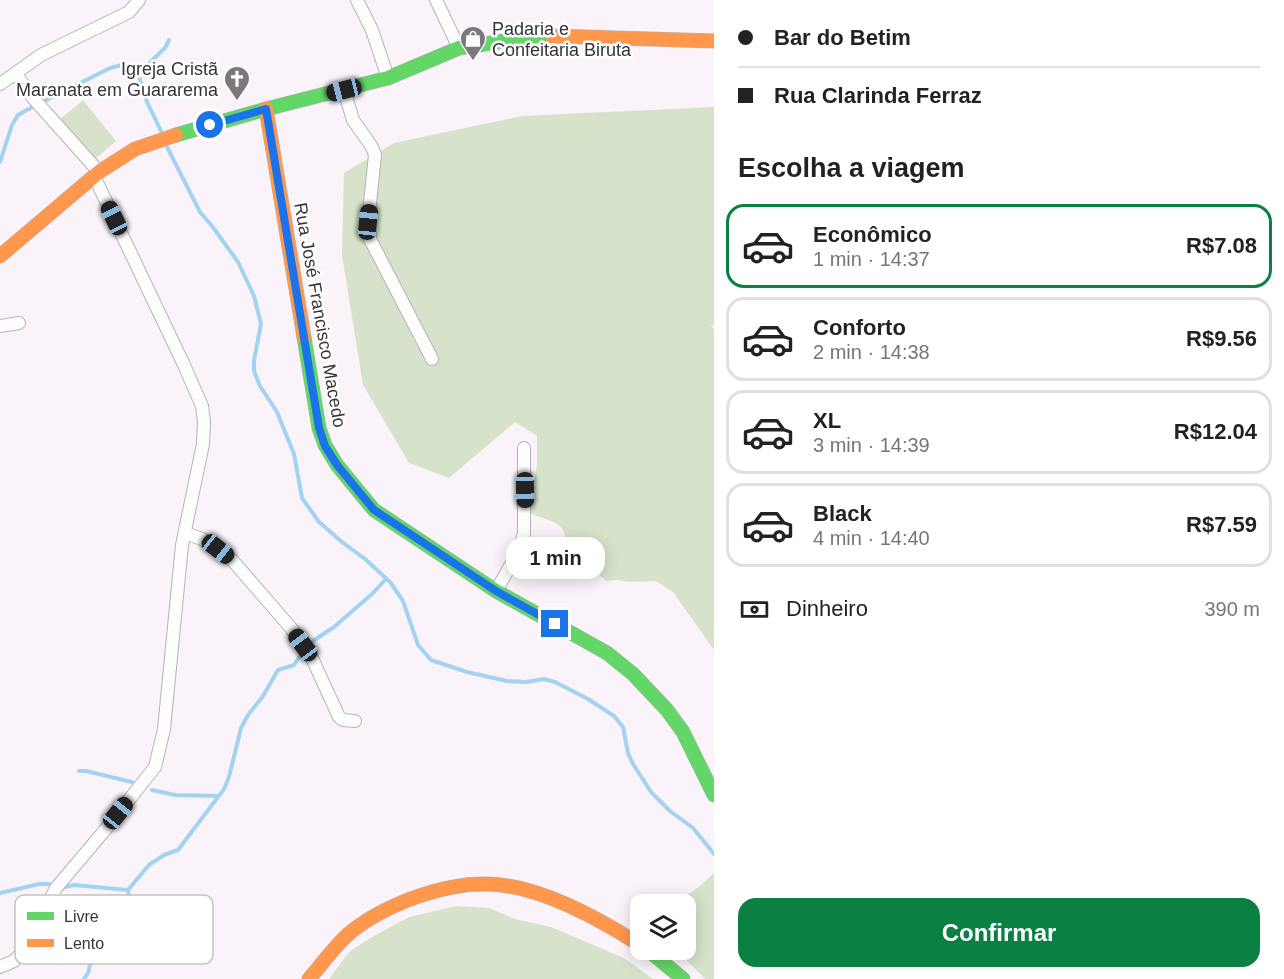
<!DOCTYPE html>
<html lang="pt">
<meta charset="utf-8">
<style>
:root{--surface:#fff;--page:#f2f2f2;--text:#222;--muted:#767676;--line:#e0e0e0;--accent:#0b8043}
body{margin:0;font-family:Helvetica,sans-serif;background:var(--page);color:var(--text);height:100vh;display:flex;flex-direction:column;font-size:22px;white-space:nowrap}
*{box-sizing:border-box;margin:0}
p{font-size:20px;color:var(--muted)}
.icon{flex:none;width:33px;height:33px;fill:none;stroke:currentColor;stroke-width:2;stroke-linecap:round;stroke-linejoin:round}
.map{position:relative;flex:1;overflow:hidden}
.sheet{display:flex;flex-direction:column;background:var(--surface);width:570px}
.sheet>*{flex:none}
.hud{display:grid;align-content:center;height:132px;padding:0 24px;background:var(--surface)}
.tools{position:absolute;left:630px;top:894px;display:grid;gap:12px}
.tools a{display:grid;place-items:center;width:66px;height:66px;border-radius:12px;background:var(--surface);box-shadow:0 3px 15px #0003;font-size:30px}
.end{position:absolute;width:27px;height:27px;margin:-14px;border:8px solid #1a73e8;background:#fff;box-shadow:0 0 0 3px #fff}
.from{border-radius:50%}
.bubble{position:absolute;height:42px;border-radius:18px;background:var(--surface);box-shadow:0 3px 15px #0003;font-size:20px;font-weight:800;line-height:42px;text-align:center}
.car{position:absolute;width:18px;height:36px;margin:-18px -9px;border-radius:8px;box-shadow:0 0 4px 2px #0007;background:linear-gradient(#222 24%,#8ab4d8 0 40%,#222 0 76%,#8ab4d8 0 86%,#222 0)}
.hud b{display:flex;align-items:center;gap:21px;height:57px;font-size:22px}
.hud b+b{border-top:2px solid var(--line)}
.hud i{width:15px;height:15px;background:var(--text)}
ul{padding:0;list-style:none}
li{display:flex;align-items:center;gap:18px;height:84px;margin:0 12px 9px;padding:0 12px;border:3px solid var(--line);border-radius:18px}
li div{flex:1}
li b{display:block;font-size:22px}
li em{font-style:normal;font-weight:800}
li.selected{border-color:var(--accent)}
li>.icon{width:54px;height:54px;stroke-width:1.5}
h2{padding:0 24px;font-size:27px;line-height:72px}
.pay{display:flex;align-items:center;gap:15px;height:66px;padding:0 24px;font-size:22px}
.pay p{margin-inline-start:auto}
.primary-button{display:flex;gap:12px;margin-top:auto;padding:12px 24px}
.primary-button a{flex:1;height:69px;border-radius:18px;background:var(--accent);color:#fff;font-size:24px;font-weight:800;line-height:69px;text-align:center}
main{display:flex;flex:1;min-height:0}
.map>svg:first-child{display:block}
.green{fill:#d6e3ca}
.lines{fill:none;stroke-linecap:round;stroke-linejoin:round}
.stream{stroke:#a3d3f2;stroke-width:4}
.street-casing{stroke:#b7b3b8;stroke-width:14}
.fast-casing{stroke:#b7b3b8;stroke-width:15}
.slow-casing{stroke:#b7b3b8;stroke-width:15}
.street{stroke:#fefdfe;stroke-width:12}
.fast{stroke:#63d668;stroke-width:14}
.slow{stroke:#ff974d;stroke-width:14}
.route{stroke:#1a73e8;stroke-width:8}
.labels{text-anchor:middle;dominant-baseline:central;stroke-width:5;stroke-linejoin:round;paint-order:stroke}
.poi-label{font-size:18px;fill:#383239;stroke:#fff;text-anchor:start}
.street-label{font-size:18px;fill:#383239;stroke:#fff}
.key{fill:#fff;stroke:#c3c2c4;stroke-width:1.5}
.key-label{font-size:16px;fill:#383239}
</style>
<main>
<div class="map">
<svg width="714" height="979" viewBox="0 0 714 979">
<rect width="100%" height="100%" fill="#faf4fa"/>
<path class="green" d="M83,100L116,141L93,161L59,120Z
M714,107V325H711L714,330V650L673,592L656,581L631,582L616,580L606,581L594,570L570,562C563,521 567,527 529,513L537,465V436L515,422L449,478L409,463L363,385L342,255L344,173L394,143L522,116Z
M714,873V979H705L676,950H686V904H675L700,886Z
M456,906L489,908L515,919L551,927L624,958L653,979H329L349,952L372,937L409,917Z"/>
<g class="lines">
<path class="stream" d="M139,73L165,48L169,40
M165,143L200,212L212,226L238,262L254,296L261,324L254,360V371L260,386L277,412L294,454L302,498L319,522L342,542L365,559L390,582L403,601L418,645L431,660L467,672L507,681L526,682L544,679L555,682L588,699L614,716L623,727L628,753L633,764L651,792L670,811L693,828L714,854
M0,162L12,125L18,115L25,111L110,68L122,65L137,70L147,102L162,133
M307,645L334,627L372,594L386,579
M79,771H86L132,782
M152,790L175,795L218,796
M61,888L74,885L128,890
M0,893L39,884H49
M84,979L88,973L91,961L102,948L126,904L129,897L128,890L149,865L164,855L178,850L224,789L229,777L241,728L248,715L263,696L278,670L294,665L303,651"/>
<defs>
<path id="street" d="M357,0L372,30L388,78
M436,0L459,48
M16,74L33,98L99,172
M0,84L41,55L129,12L139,0
M344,90L353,120L372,147L375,155L368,222L370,239L432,359
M0,326L19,323
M185,533L202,539L233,561L291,628L311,656L339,717L343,720L355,721
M496,591L518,552L524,534V448
M0,967L14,961L25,949L56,888L105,830L155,767L164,729L182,545L203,444L204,422L202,406L184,365L94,176"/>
<path id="fast" d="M176,135L266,109L388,78L459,48L536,36H552
M304,337L319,428L325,445L337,465L374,510L496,591L607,653L633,674L667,710L683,732L714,795
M648,950L683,979"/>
<path id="slow" d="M552,36L714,41
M266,109L304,337
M0,256L99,172L135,149L176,135
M309,979C323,963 335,945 352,931C371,916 394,905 416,897C439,889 464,883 488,884C539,885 598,918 640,945"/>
</defs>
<use href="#street" class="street-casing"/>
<use href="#fast" class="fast-casing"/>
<use href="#slow" class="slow-casing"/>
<use href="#street" class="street"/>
<use href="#fast" class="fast"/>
<use href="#slow" class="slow"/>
</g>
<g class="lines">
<path class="route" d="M210,125L266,109L319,428L325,446L337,465L374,510L496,591L555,624"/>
</g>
<defs>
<symbol id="shop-pin" viewBox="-11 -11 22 30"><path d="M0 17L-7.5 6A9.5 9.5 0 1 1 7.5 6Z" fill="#7c767d" stroke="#fff"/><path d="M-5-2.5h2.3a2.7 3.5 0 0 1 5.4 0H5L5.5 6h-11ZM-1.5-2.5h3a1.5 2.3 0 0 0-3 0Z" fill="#fff"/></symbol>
<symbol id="church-pin" viewBox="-11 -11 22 30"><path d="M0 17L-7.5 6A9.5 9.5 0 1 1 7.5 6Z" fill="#7c767d" stroke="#fff"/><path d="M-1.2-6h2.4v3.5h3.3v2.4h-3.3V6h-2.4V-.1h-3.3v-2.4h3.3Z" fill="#fff"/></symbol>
</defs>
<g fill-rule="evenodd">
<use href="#shop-pin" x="458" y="24" width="30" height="40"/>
<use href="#church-pin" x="222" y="64" width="30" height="40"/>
</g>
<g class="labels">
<g class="poi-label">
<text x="492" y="29">Padaria e<tspan x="492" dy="21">Confeitaria Biruta</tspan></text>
<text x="218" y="69" text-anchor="end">Igreja Cristã<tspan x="218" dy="21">Maranata em Guararema</tspan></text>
</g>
<g class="street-label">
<text transform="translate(320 315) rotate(80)">Rua José Francisco Macedo</text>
</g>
</g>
<rect x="15" y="895" width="198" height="69" rx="9" class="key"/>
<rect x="27" y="912" width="27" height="8" fill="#63d668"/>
<rect x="27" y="939" width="27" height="8" fill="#ff974d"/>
<g class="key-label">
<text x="64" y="922">Livre</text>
<text x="64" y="949">Lento</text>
</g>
</svg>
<div class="tools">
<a><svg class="icon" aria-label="layers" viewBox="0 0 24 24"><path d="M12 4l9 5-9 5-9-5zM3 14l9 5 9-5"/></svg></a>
</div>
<i class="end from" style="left:210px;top:125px"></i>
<i class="end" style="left:555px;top:624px"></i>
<div class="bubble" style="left:506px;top:537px;width:99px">1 min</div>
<i class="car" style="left:344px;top:90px;rotate:256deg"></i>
<i class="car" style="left:114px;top:218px;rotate:334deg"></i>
<i class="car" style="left:368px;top:222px;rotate:6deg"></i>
<i class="car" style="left:525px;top:490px;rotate:179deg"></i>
<i class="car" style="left:218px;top:549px;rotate:128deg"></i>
<i class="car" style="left:303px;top:645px;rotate:323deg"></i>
<i class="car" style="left:118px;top:813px;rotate:39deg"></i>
</div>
<section class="sheet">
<div class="hud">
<b><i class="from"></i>Bar do Betim</b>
<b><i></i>Rua Clarinda Ferraz</b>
</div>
<h2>Escolha a viagem</h2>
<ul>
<li class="selected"><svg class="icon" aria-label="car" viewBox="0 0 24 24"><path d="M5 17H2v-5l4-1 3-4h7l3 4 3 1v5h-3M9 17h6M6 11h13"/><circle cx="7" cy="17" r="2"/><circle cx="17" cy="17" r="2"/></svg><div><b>Econômico</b><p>1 min · 14:37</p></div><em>R$7.08</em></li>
<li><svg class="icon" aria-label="car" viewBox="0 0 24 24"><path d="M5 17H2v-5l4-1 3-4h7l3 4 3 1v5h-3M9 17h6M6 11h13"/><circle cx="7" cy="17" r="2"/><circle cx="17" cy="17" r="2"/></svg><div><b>Conforto</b><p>2 min · 14:38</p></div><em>R$9.56</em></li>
<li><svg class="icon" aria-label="car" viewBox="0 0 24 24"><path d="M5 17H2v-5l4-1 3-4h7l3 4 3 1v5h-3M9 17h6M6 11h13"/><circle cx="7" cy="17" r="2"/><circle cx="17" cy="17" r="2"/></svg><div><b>XL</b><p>3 min · 14:39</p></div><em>R$12.04</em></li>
<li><svg class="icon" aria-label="car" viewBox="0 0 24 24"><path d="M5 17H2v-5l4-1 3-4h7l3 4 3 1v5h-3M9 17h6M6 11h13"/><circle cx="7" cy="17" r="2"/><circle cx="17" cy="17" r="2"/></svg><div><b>Black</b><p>4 min · 14:40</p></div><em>R$7.59</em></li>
</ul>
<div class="pay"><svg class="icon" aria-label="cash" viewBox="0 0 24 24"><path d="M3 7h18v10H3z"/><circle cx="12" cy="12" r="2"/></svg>Dinheiro<p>390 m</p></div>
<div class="primary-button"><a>Confirmar</a></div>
</section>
</main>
